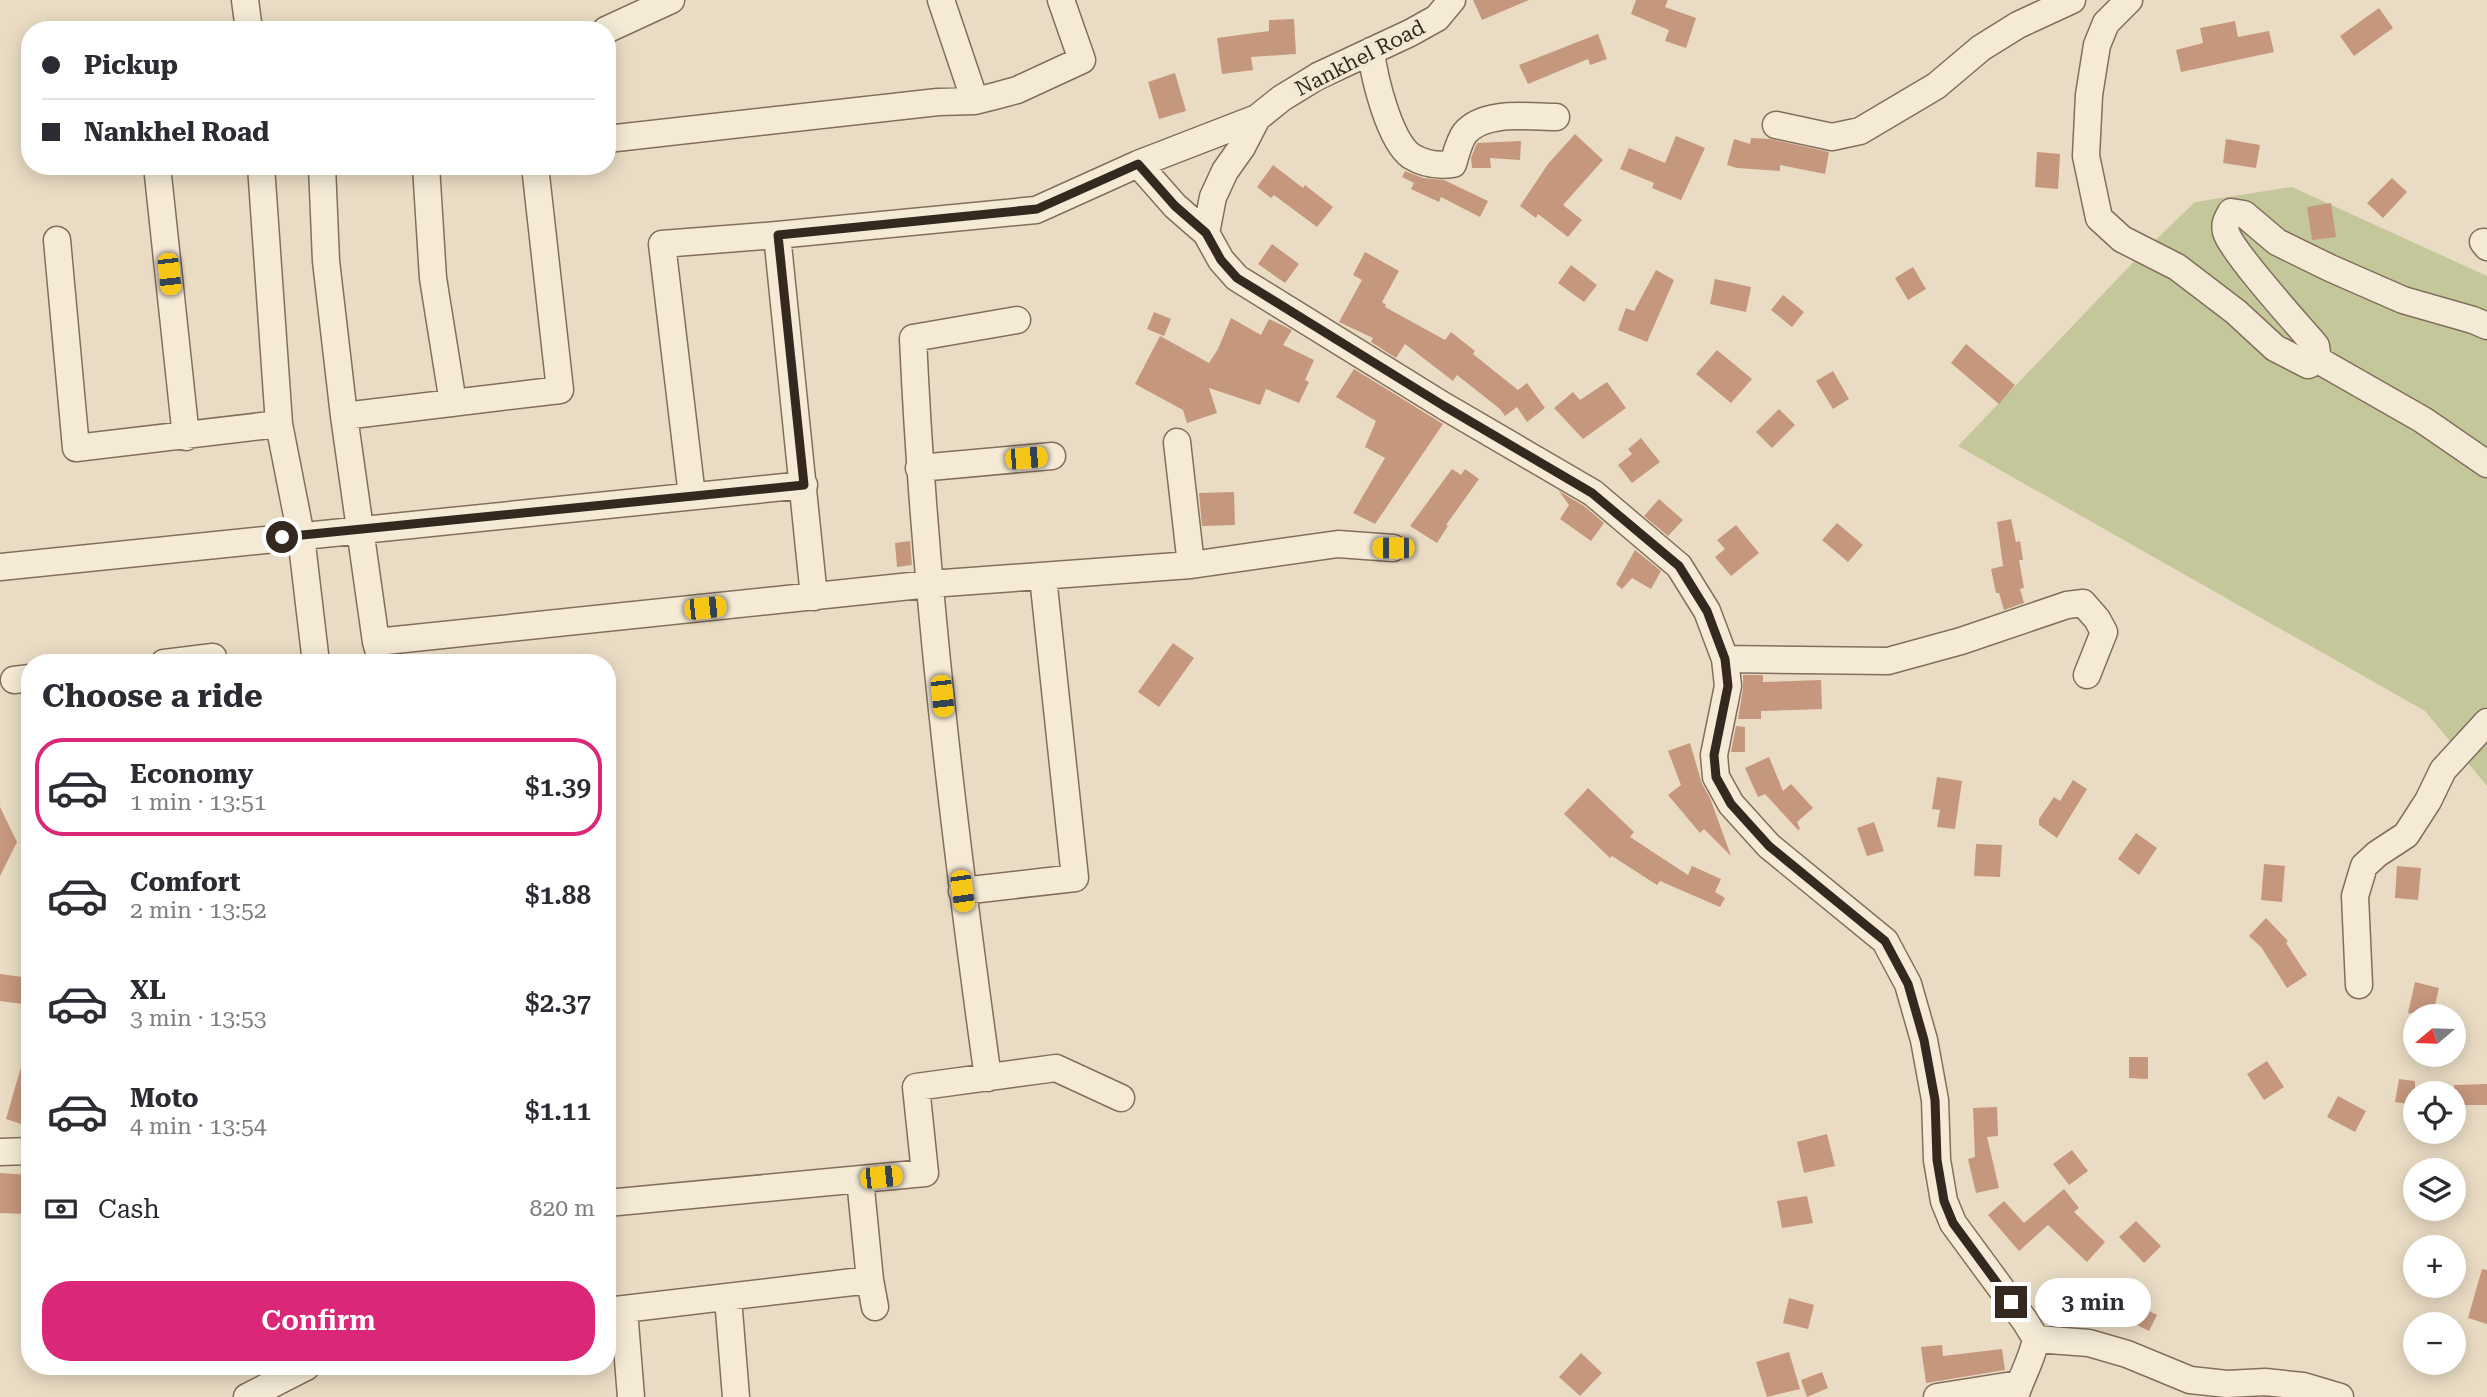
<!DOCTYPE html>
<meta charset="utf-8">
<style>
:root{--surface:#fff;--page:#f2f2f3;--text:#2b2b33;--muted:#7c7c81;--line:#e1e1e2;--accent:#db2777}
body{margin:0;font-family:"Roboto Serif",serif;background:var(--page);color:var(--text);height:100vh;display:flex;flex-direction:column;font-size:26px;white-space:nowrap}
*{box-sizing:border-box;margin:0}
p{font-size:23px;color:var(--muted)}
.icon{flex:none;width:38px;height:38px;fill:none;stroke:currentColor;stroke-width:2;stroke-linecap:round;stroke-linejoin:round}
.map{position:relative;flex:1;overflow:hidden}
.drawer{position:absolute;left:21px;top:654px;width:595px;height:721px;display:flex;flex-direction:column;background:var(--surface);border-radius:28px;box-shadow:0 4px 18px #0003}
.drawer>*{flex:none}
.guide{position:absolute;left:21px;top:21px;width:595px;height:154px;border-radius:28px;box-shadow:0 4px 18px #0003;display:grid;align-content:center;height:154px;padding:0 21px;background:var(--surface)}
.needle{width:46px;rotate:251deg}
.controls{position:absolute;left:2403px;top:1004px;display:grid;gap:14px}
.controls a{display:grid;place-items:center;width:63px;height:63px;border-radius:50%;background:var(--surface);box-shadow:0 4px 18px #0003;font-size:35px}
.end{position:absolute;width:32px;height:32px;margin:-16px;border:9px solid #34281f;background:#fff;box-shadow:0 0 0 4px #fff}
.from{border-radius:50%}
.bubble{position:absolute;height:49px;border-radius:24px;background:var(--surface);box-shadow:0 4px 18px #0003;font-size:23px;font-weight:600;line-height:49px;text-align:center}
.car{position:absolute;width:21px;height:42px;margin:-21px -10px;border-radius:9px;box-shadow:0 0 5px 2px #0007;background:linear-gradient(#f5c518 24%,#345 0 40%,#f5c518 0 76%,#345 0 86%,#f5c518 0)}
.guide b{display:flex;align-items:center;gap:24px;height:66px;font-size:26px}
.guide b+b{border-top:2px solid var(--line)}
.guide i{width:18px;height:18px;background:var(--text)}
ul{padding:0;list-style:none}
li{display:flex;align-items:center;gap:21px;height:98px;margin:0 14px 10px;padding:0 7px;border:4px solid transparent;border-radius:28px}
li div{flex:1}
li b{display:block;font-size:26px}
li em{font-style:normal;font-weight:600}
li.on{border-color:var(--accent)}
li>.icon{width:63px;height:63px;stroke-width:1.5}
h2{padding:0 21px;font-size:32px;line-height:84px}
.pay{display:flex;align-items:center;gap:18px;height:77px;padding:0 21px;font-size:26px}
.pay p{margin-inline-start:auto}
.primary-button{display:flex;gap:14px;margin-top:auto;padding:14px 21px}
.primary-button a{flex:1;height:80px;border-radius:28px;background:var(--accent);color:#fff;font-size:28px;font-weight:600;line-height:80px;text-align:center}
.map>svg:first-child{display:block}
.green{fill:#c4c799}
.building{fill:#c5977d}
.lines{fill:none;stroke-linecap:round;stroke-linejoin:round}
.street-casing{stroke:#836e5c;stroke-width:29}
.street{stroke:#f5ead6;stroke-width:26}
.route{stroke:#34281f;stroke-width:9}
.labels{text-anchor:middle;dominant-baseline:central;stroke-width:7;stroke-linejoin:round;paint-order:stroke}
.street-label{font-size:21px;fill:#34281f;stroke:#f2e7d3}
</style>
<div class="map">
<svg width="2487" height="1397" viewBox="0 0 2487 1397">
<rect width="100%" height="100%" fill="#eadcc4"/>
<path class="green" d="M2292,187L2487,276V786L2425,711L1958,446L2143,252L2195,202Z"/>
<path class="building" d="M1473,0H1529L1482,20Z
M1636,0H1668L1665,7L1696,18L1686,48L1665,41L1669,30L1631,14Z
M2379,8L2393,28L2354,56L2340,36Z
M1294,19L1296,54L1251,57L1253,70L1222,74L1217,38L1269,31V20Z
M2235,21L2238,37L2269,31L2274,52L2181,72L2176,50L2203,43L2200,28Z
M1598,34L1607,59L1590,65L1588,59L1528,84L1519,65Z
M1175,73L1186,111L1159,119L1148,82Z
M1575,134L1603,160L1563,205L1582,220L1568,237L1538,214L1536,218L1520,206L1548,164Z
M1676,136L1705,148L1681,200L1652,188L1654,183L1620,169L1629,148L1665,163Z
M1751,138L1770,139L1829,152L1825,174L1780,165V171L1737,168L1727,165L1734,139L1750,144Z
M2226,139L2260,145L2256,168L2223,163Z
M1521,141L1520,160L1490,158L1491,168H1472L1471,158L1477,143Z
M2037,152L2060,154L2058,189L2035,187Z
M1273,165L1303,188L1305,185L1333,207L1317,227L1274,195L1271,198L1257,187Z
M1405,171L1423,178L1444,180L1488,201L1480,217L1441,197L1439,202L1411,189L1414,183L1402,177Z
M2392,178L2407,192L2383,218L2367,203Z
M2331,203L2336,237L2312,240L2307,207Z
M1272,244L1299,264L1285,283L1258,264Z
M1365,252L1399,271L1382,302L1386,305L1385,307L1445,340L1451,332L1475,351L1473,354L1518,390L1527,383L1545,408L1527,422L1517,407L1505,416L1500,409L1457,375L1453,381L1405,344L1396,358L1371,342L1373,338L1339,322L1362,280L1353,275Z
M1571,265L1597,285L1584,302L1558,283Z
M1913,267L1926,289L1908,300L1895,278Z
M1656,270L1674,280L1647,342L1618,330L1626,308L1634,311Z
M1715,279L1751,287L1746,312L1710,304Z
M1783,295L1804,312L1792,327L1771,310Z
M1154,312L1171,319L1164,336L1147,329Z
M1231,318L1261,335L1269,319L1292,330L1283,345L1314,360L1305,380L1309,382L1299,403L1266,389L1260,405L1209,388L1217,413L1187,423L1183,410L1135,384L1160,336L1209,363L1218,349Z
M1966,344L2015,385L1999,404L1951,363Z
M1717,350L1752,379L1731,403L1696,374Z
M1354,369L1443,424L1375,524L1353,513L1385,458L1365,447L1376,421L1336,397Z
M1833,371L1849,399L1833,409L1816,381Z
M1607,382L1626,408L1583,439L1554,408L1573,392L1580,400Z
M1779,409L1795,425L1772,448L1756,432Z
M1641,438L1660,462L1632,483L1618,465L1632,454L1628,449Z
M1452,469L1461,475L1465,469L1479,479L1446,525L1448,526L1437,543L1410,526Z
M1559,491L1584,506L1604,523L1591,541L1560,519L1569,505Z
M1234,492L1235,525L1202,526L1199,493Z
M1659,499L1683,520L1668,536L1644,516Z
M2011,519L2016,542L2020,541L2023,560H2019L2024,588L2020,589L2024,603L2004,610L1999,593H1996L1991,569L2003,566L1997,522Z
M1837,523L1863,545L1848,562L1822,540Z
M1736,525L1759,553L1731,576L1715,557L1725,549L1717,540Z
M910,541L912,565L897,567L895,543Z
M1635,550L1661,571L1651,589L1632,578L1622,589L1616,584Z
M1173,643L1194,658L1159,707L1138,692Z
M1743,675H1763V682L1821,680L1822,709L1761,711V719H1738L1743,689Z
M1736,726L1745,727V752H1731Z
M1690,743L1702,784L1710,798L1731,856L1704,829L1700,833L1668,795L1681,785L1668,751Z
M1769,757L1783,791L1791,784L1813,808L1797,822L1800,829L1798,830L1765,794L1758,797L1745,768Z
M1937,777L1962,781L1955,829L1937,827L1940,810L1932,809Z
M2073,780L2087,789L2057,838L2039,825V819L2054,797L2060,801Z
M1588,788L1634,832L1630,837L1688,875L1692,866L1721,879L1715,892L1725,898L1720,907L1660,881L1657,885L1612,856L1610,858L1564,814Z
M0,807L17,842L0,876Z
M1874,822L1884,851L1867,856L1857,828Z
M2136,833L2157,848L2139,875L2118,859Z
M1976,844L2002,845L2000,877L1974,876Z
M2264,864L2285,866L2282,902L2261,900Z
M2397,866L2421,868L2418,900L2395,898Z
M2266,918L2288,941L2286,943L2307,975L2287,988L2261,947L2249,936Z
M0,974L30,978V1005L0,1001Z
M2415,982L2439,988L2432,1017L2408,1013Z
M25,1053L30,1054V1105L24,1125L6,1119Z
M2129,1057H2148V1079L2129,1078Z
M2267,1061L2284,1087L2264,1100L2247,1074Z
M2399,1079L2415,1081V1105L2395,1102Z
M2487,1084V1105H2454V1085Z
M2338,1096L2366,1111L2355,1132L2327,1117Z
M1997,1107L1998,1136L1987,1137L1999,1188L1976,1193L1968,1159L1975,1157L1973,1108Z
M1827,1134L1835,1166L1804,1173L1797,1142Z
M2072,1150L2088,1171L2069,1185L2053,1164Z
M0,1173L30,1175L26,1214L0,1213Z
M2064,1189L2079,1208L2074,1212L2105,1242L2087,1262L2048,1225L2019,1251L1988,1215L2004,1201L2024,1223Z
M1807,1196L1813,1223L1782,1228L1777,1201Z
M2136,1221L2161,1246L2144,1263L2119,1237Z
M2482,1269L2487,1270V1324L2468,1318Z
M1789,1298L1814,1305L1808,1329L1783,1323Z
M2135,1304L2157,1315L2149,1331L2127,1320Z
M1942,1345L1943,1356L2002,1349L2005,1370L1926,1383L1921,1347Z
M1789,1352L1800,1389L1767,1397L1756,1362Z
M1581,1353L1602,1373L1580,1396L1559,1377Z
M1822,1372L1828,1388L1807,1397L1801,1380Z"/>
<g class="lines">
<defs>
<path id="street" d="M245,0L249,30
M941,0L975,101
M1452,0L1437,18L1410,33L1318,76L1282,98L1257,118L1242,147L1225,171L1213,197L1206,233L1221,260L1237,278L1444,406L1593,493L1679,566L1707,611L1725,659L1728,686L1714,755L1716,777L1731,804L1769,846L1885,941L1908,984L1924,1040L1935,1100L1937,1160L1944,1201L1953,1223L2025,1321L2036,1339C2032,1360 2021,1377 2015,1397
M2129,0L2106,23L2097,45L2089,95L2086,156L2099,218L2122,239L2177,267L2236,312L2275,348L2308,365L2318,360L2316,346C2300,327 2231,251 2226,232C2224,224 2227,219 2231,212L2244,214L2277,242L2330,268L2403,300L2473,320L2487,326
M606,30L671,0
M1371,51C1374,77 1389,140 1411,156C1424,164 1439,166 1453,164C1456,154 1459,141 1465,133C1484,110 1529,117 1556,117
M1776,125L1832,137L1860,131L1936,86L1981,48L2018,25L2072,0
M607,139L938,102L975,101L995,96L1017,90L1082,60L1061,0
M1138,164L1175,206L1206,233
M157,166L186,437
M261,166L279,424L301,536L316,663
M322,166L326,261L344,416L376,642L382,663
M426,166L433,278L453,403
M777,235L814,597
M57,240L76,448L279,424
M2483,242L2487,247
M2318,360L2423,420L2487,464
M344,416L560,390L535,166
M1177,442L1191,565
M919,468L1052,456
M692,496L662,244L777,235L1036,210L1138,164L1257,118
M0,567L804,485
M376,642L930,584L1191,565L1338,544L1393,548
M1725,659L1888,661L1961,641L2067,605L2083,603L2097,619L2104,632L2087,675
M164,663L213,657V663
M14,680L30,678
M962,891L1075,878L1043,577
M2359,985L2355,896L2364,866L2377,854L2406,835L2428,801L2443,770L2487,722
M988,1078C954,833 924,585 913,338L1017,320
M0,1152L30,1151
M860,1179L870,1280L875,1307
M607,1203L925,1173L916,1087L1056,1068L1121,1098
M728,1298L736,1397
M624,1310L631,1397
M607,1311L870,1280
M2036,1339L2089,1343L2127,1354L2190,1380L2227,1384L2265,1382L2303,1386L2340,1397
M247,1397L306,1367
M1937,1397L2019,1384"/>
</defs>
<use href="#street" class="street-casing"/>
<use href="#street" class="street"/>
</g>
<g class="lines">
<path class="route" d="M282,537L804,485L778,235L1037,209L1138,164L1175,206L1206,233L1221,260L1237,278L1444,406L1592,493L1679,566L1707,611L1725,659L1728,686L1714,755L1716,777L1731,804L1769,846L1885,941L1908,984L1924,1040L1935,1100L1937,1160L1944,1201L1953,1223L2011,1302"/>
</g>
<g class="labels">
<g class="street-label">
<text transform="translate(1360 58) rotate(-27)">Nankhel Road</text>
</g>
</g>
</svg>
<div class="controls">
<a><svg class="needle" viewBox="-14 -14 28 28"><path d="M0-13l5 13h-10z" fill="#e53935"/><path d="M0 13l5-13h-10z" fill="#7c7c81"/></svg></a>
<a><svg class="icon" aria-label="locate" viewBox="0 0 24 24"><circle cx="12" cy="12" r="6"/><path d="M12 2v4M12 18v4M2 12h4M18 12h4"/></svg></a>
<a><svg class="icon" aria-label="layers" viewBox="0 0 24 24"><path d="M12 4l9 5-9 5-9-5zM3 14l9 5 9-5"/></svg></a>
<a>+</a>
<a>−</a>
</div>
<i class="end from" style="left:282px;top:537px"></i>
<i class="end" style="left:2011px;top:1302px"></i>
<div class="bubble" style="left:2035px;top:1278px;width:116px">3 min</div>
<i class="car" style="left:169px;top:274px;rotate:174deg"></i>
<i class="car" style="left:1026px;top:458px;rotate:85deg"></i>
<i class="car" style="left:1393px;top:548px;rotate:270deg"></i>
<i class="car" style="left:705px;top:608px;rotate:84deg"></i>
<i class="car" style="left:942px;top:696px;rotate:174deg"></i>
<i class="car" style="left:962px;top:891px;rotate:172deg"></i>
<i class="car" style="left:881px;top:1177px;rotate:84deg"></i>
<div class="guide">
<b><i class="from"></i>Pickup</b>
<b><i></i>Nankhel Road</b>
</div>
<section class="drawer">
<h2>Choose a ride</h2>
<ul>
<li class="on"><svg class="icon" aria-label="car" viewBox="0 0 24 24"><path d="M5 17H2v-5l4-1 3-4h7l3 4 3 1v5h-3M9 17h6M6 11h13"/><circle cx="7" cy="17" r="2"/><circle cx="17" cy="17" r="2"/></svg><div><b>Economy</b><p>1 min · 13:51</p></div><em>$1.39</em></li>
<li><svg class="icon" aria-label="car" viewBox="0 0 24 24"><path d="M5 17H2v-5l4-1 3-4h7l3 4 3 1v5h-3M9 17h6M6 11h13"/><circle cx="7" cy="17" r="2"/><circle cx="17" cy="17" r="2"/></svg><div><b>Comfort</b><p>2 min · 13:52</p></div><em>$1.88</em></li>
<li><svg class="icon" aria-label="car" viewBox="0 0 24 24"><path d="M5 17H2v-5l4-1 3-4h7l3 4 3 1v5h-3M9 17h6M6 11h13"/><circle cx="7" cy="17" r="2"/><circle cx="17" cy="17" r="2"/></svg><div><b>XL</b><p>3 min · 13:53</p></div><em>$2.37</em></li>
<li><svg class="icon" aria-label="car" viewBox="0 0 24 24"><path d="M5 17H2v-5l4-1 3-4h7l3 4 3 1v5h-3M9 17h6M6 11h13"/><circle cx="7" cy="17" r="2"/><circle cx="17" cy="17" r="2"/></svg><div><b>Moto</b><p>4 min · 13:54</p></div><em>$1.11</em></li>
</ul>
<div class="pay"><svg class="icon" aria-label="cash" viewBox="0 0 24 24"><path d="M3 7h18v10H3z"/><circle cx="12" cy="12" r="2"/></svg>Cash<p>820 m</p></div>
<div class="primary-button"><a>Confirm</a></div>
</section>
</div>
